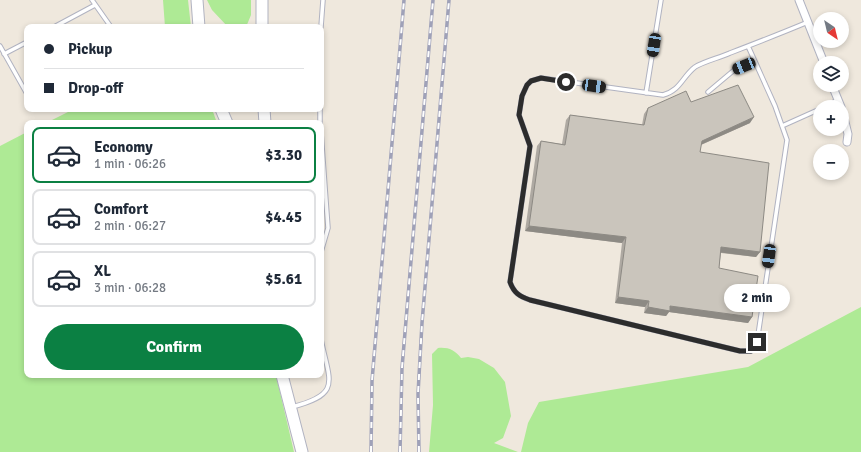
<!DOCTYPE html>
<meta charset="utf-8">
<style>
:root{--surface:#fff;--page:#f6f6f7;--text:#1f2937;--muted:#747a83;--line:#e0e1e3;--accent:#0b8043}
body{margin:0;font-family:Signika,sans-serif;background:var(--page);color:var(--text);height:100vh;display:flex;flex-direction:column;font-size:15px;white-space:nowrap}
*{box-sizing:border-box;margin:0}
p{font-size:13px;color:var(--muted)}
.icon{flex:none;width:22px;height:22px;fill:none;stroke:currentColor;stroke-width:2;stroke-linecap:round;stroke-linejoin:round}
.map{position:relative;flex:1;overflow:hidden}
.panel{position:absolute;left:24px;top:120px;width:300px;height:258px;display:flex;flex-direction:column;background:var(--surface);border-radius:8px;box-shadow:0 2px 6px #0003}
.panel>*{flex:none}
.guide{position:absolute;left:24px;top:24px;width:300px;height:88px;border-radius:8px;box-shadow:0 2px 6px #0003;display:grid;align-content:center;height:88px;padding:0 20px;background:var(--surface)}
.needle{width:26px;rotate:145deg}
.tools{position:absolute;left:813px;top:12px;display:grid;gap:8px}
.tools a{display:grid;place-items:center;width:36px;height:36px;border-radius:50%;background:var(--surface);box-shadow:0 2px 6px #0003;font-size:20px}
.end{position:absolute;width:18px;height:18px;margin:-9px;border:5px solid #2c2c2c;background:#fff;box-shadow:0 0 0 2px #fff}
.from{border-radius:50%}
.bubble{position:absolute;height:28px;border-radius:14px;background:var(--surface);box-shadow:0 2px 6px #0003;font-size:13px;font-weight:700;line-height:28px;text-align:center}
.car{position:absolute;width:12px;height:24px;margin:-12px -6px;border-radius:5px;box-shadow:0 0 3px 1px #0007;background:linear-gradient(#222 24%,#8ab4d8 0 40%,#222 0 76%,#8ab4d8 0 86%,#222 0)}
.guide b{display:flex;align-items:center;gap:14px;height:38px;font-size:15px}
.guide b+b{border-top:1px solid var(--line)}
.guide i{width:10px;height:10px;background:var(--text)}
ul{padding:7px 0 0;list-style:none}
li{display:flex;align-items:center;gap:12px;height:56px;margin:0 8px 6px;padding:0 12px;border:2px solid var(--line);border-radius:8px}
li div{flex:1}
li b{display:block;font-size:15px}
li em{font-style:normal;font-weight:700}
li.on{border-color:var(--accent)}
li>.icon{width:36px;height:36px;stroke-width:1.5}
.action{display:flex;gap:8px;margin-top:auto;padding:8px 20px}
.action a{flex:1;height:46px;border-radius:24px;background:var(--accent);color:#fff;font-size:16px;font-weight:700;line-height:46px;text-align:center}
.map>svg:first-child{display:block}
.green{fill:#aeea95}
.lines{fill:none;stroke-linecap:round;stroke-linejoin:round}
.lane-casing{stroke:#b1b3c1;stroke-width:5.5}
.street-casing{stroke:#b1b3c1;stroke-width:9}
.secondary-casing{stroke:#b1b3c1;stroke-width:13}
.lane{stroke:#fff;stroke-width:3.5}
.street{stroke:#fff;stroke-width:7}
.secondary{stroke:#fff;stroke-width:11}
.rail-casing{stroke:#9fa1b8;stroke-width:3.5}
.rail{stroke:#fff;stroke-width:2;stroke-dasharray:6;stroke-linecap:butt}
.wall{fill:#aea9a2}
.shaded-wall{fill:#8d8a84}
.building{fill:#cac5bc;stroke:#8d8a84}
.route{stroke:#2c2c2c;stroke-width:5}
</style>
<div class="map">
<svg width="861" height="452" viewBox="0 0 861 452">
<rect width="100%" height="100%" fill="#efe8dd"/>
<path class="green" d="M163,0H188L191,27H165Z
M207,0H251V15L246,27H228L212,10Z
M74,109H212L217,123H46Z
M27,132V375H276L294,452H0V146Z
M861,307V452H521L528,423L539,402L748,367Z
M438,348C448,347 455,350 461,358L468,357L479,359L494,368L505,382L511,416L503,438L494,443L518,452H429L433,405L432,354Z"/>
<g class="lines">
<defs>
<path id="lane" d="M92,0L111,27
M54,27L95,5
M321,27L323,0
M0,46L27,94
M748,46L775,106L787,140L757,342L751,351H740L530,300C519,296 514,293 510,282L530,146L519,115L522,96L527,85L531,81L541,78L663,95C681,90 682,77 695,67C705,61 719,58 730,53C756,43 782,33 808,22
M4,54L27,42
M708,92L733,71L755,62
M646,93L661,0
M824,107L838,100
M320,109V123
M782,126L820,109
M321,132L328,228L321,252
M292,407C343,394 329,381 321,339"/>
<path id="street" d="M799,0L824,63
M832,85L841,107
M842,110L848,134L847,142"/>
<path id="secondary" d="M197,0L199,27
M262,0V27
M221,109L227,123
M264,109L265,123
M282,375L302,452"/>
</defs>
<use href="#lane" class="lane-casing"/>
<use href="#street" class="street-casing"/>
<use href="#secondary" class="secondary-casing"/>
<use href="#lane" class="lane"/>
<use href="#street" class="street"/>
<use href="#secondary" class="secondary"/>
<defs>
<path id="rail" d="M371,452L372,381L404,0
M400,452L402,368L433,0
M419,452L418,394L422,323L449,0"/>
</defs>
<use href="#rail" class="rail-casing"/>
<use href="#rail" class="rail"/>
</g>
<path class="wall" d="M691,102L750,123L701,145L700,152L760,252L756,257L721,253L719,268L752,317L748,323L669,312L666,316L644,313L645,307L615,303L622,243L525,231L537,146L541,141L562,144L566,120L570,115L642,125L644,114L648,108Z"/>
<path class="shaded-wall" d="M754,117L750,123L698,146L702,141Z
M529,226L626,237L622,243L525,231Z
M721,247L760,252L756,257L717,252Z
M618,297L649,301L645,307L615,303Z
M670,306L752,317L748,323L669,312L666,316L644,313L648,307Z"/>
<path class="building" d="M738,85L754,117L702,141L700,152L769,163L760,252L721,247L719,268L758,276L752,317L670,306V311L648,307L649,301L618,297L626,237L529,226L541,141L565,145L570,115L644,125L648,108L686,91L691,102Z"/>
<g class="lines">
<path class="route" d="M566,82L541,78L531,81L527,85L522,96L519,115L530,146L510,282C514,293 519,296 530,300L740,351H751L757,342"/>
</g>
</svg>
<div class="tools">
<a><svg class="needle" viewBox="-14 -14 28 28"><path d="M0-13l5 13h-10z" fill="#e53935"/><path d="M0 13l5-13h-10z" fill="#747a83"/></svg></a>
<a><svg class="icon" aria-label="layers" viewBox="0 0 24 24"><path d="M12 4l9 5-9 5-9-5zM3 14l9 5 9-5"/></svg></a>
<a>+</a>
<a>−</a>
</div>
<i class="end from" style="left:566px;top:82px"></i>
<i class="end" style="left:757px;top:342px"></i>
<div class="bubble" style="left:724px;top:284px;width:66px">2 min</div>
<i class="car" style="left:654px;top:45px;rotate:189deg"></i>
<i class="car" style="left:744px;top:66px;rotate:248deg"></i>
<i class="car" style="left:594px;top:86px;rotate:98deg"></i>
<i class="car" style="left:769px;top:256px;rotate:188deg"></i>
<div class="guide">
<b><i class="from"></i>Pickup</b>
<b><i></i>Drop-off</b>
</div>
<section class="panel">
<ul>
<li class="on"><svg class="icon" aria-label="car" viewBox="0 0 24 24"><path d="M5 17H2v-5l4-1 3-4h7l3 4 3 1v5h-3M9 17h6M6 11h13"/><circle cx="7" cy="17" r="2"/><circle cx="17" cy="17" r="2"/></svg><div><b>Economy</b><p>1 min · 06:26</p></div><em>$3.30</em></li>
<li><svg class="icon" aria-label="car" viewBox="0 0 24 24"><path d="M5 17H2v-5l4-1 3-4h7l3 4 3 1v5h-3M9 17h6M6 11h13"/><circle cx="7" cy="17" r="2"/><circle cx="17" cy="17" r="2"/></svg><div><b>Comfort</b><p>2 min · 06:27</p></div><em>$4.45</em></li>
<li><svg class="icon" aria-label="car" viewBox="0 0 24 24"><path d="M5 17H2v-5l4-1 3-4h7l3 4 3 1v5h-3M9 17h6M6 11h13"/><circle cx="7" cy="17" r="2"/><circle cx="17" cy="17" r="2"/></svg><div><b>XL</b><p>3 min · 06:28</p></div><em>$5.61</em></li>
</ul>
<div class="action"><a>Confirm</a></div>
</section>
</div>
